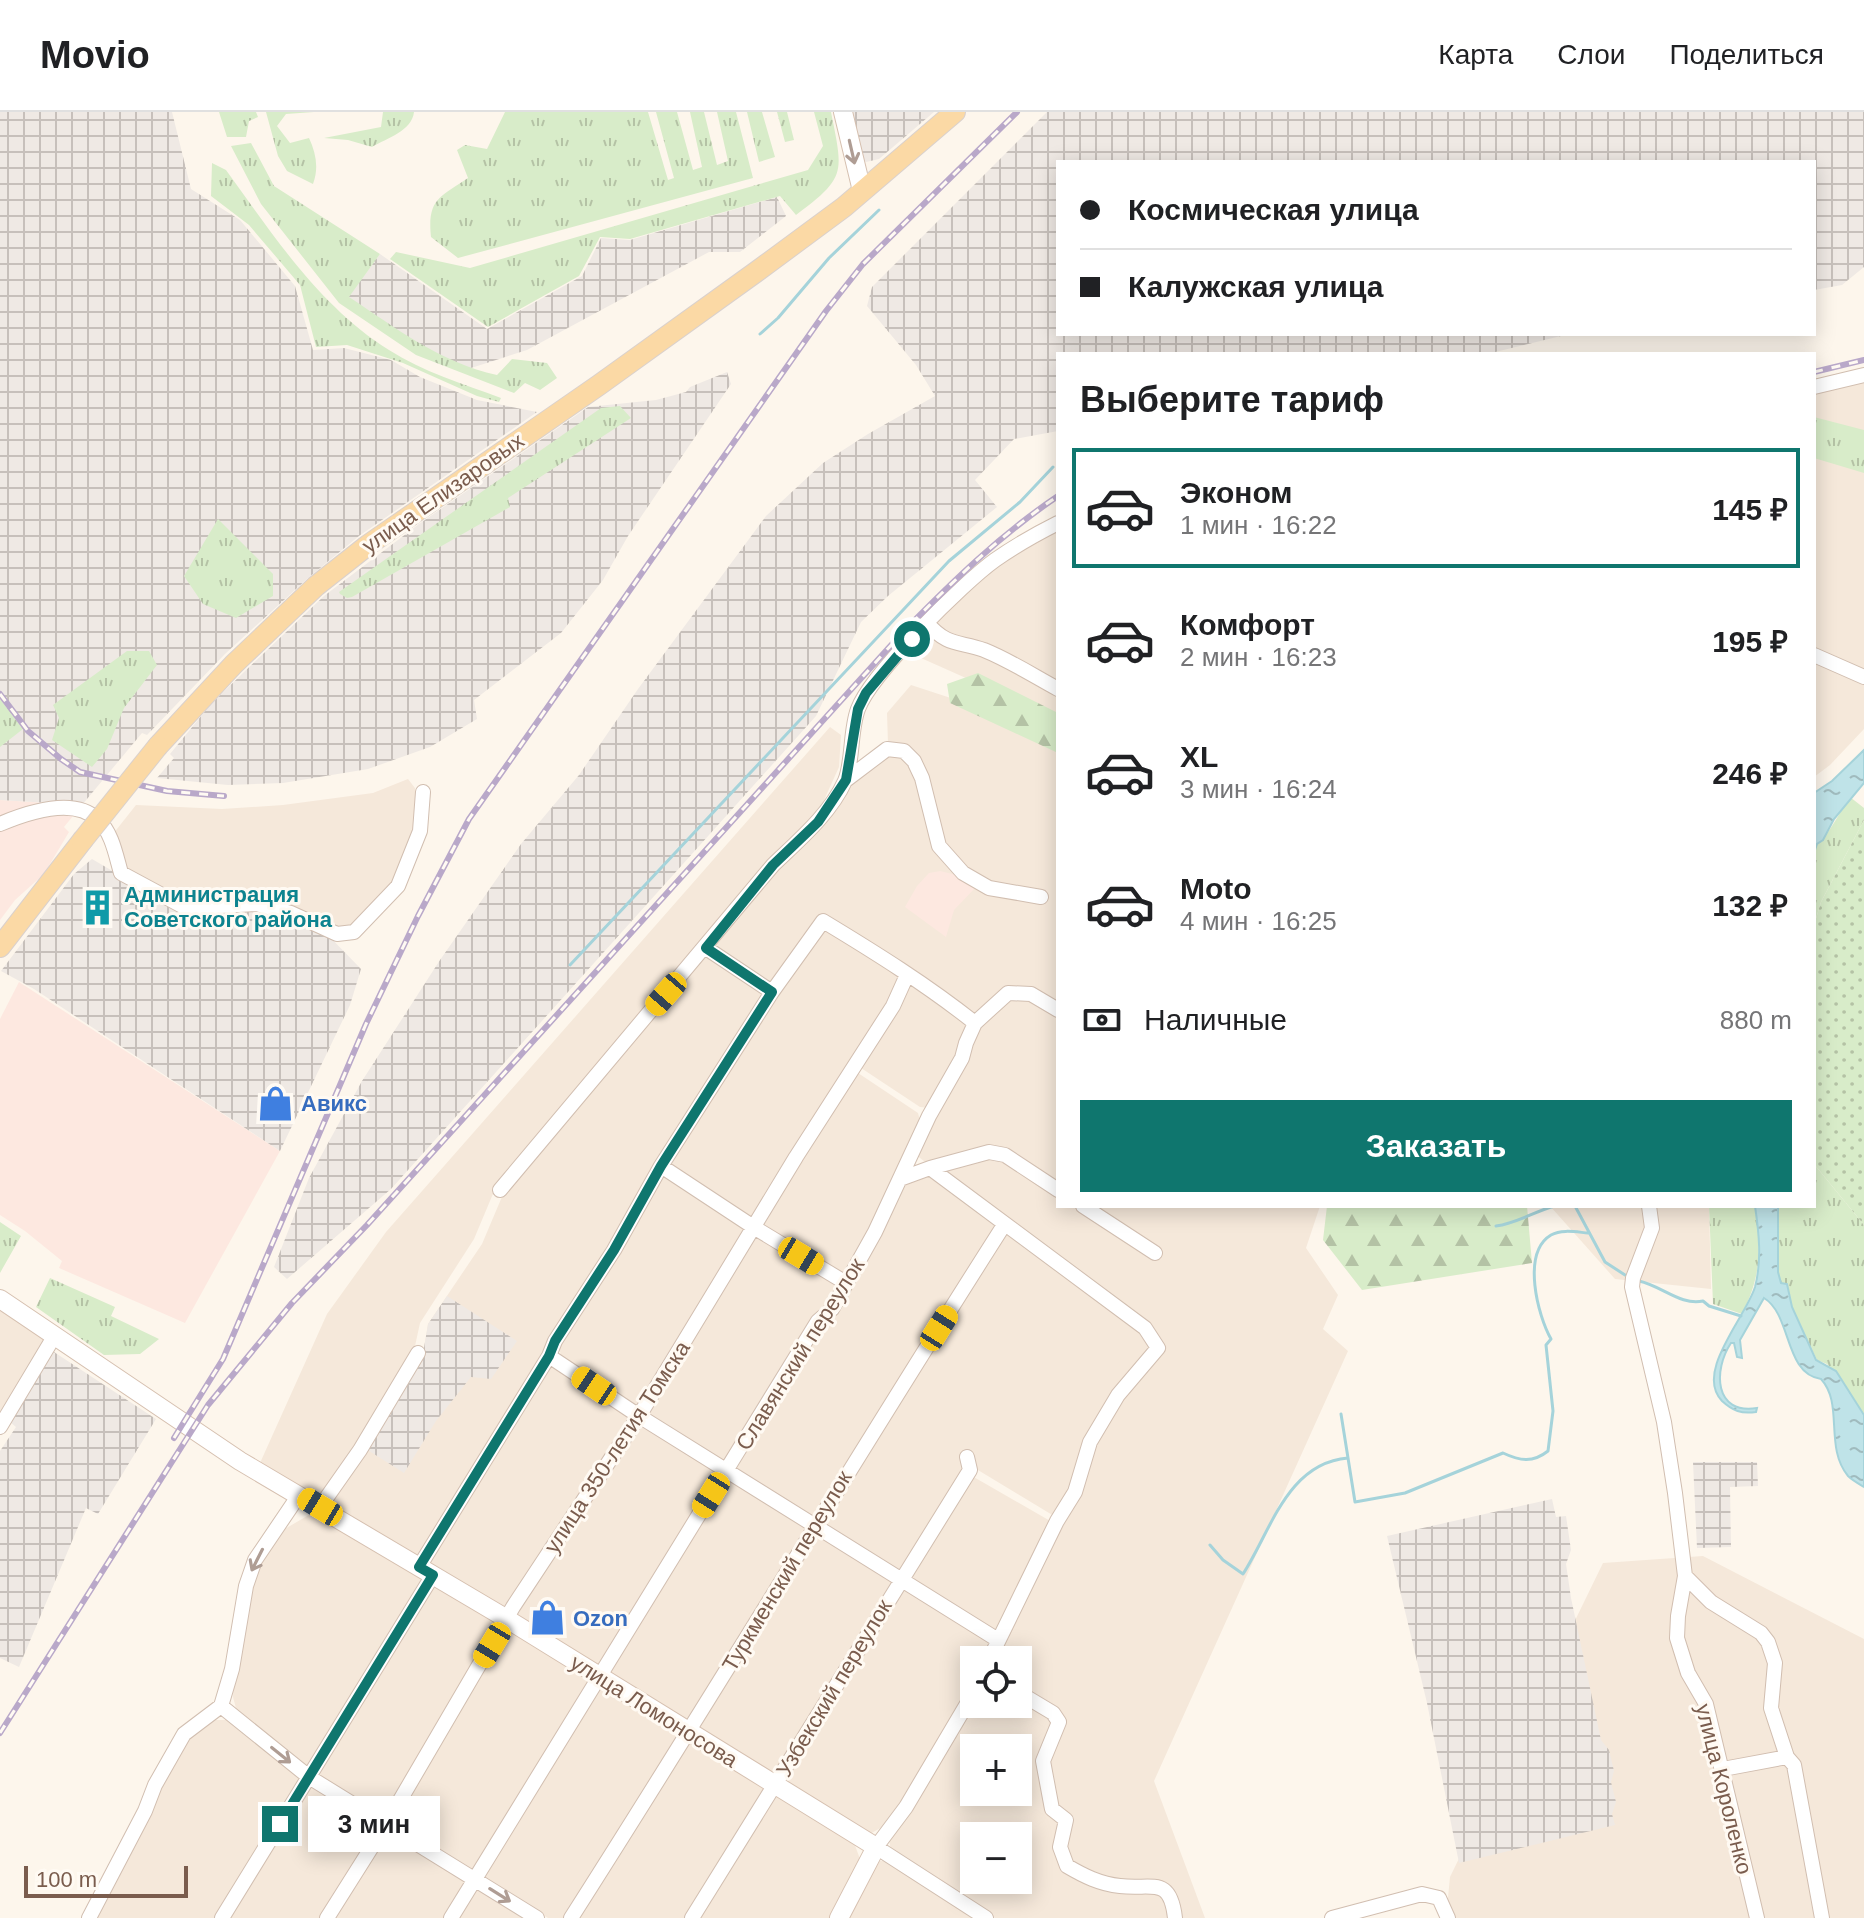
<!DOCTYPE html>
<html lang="ru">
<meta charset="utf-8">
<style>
:root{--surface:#fff;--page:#f6f6f6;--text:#202124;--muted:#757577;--line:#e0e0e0;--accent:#0f766e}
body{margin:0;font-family:Arial,sans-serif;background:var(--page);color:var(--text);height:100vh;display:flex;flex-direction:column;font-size:30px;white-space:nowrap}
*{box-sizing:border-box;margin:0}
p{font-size:26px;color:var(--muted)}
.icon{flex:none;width:44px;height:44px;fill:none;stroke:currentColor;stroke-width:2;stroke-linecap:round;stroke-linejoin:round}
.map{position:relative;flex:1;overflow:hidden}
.drawer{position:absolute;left:1056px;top:240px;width:760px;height:856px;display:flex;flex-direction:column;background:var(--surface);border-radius:0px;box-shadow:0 4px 20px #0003}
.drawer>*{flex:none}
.banner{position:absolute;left:1056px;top:48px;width:760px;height:176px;border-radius:0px;box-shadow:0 4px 20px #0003;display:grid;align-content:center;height:176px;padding:0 24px;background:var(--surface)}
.controls{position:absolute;left:960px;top:1534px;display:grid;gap:16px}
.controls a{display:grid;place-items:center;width:72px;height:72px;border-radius:0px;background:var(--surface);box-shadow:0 4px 20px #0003;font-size:40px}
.scale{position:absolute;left:24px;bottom:20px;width:164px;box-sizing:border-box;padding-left:8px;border:4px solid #7a5c4d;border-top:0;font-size:22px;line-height:28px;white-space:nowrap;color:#7a5c4d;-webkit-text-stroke:6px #fffaf3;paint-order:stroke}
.end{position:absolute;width:36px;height:36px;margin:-18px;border:10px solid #0f766e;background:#fff;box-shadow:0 0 0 4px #fff}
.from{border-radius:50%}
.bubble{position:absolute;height:56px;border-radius:0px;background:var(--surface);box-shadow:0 4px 20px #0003;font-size:26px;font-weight:800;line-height:56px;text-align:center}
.car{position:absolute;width:24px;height:48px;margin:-24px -12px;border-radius:10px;box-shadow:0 0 6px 2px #0007;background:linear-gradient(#f5c518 24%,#345 0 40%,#f5c518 0 76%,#345 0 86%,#f5c518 0)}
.banner b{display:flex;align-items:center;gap:28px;height:76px;font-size:30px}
.banner b+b{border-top:2px solid var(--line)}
.banner i{width:20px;height:20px;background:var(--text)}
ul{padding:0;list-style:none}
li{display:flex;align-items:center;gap:24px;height:120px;margin:0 16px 12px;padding:0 8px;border:4px solid transparent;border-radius:0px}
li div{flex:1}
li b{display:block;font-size:30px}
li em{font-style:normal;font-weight:800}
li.on{border-color:var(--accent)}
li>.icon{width:72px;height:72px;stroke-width:1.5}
h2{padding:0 24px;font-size:36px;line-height:96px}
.pay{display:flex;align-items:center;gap:20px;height:88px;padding:0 24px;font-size:30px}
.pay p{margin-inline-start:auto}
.action{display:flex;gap:16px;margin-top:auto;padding:16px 24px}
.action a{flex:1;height:92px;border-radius:0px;background:var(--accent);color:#fff;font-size:32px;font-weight:800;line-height:92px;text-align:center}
header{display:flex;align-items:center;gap:48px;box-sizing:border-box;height:112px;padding:0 40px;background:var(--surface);border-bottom:2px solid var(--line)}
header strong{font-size:38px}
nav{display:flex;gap:44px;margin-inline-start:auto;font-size:28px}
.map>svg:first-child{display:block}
.residential{fill:#f5e8da;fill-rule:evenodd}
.commercial{fill:#fde8e0}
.industrial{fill:url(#industrial-grid)}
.grass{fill:url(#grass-tufts)}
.forest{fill:url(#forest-firs)}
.garden{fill:url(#garden-dots)}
.water{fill:url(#water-ripples);stroke:#a5d3da;stroke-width:2}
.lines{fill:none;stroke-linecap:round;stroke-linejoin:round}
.stream{stroke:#a5d3da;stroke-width:3}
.street-casing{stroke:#d1beb0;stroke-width:16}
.secondary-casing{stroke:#d6c0b0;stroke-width:20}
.primary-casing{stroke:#dad1cd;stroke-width:22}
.street{stroke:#fff;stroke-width:14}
.secondary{stroke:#fff;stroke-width:18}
.primary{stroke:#fbd9a5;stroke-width:20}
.rail-casing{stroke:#b9a8c9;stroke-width:6}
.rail{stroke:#fffaf3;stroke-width:3;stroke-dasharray:9;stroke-linecap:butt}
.primary-bridge-casing{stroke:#dad1cd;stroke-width:22;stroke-linecap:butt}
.primary-bridge{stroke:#fbd9a5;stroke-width:20}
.oneway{stroke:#af9d94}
.route{stroke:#0f766e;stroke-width:10}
.labels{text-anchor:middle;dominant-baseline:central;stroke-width:6;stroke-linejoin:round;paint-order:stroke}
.street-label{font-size:22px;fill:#7a5c4d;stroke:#fffaf3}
.culture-label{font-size:22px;font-weight:bold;fill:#0d838f;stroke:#fffaf3;text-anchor:start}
.shop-label{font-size:22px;font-weight:bold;fill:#366cbe;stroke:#fffaf3;text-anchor:start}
</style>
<header>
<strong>Movio</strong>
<nav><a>Карта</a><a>Слои</a><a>Поделиться</a></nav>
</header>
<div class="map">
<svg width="1864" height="1806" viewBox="0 0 1864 1806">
<defs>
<pattern id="industrial-grid" width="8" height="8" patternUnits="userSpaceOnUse" patternTransform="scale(2)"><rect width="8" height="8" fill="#efe9e4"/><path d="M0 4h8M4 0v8" fill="none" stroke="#c7c0bb"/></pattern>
<pattern id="grass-tufts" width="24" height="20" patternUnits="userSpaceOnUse" patternTransform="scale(2)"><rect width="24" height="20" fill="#d8ecc9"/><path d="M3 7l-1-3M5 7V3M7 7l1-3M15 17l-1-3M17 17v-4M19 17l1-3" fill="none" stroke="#b4c2a5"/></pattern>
<pattern id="forest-firs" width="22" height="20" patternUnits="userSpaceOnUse" patternTransform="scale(2)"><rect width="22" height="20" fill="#d8ecc9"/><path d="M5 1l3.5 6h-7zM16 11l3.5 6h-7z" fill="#b4c2a5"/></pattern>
<pattern id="garden-dots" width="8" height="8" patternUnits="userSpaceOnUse" patternTransform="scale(2)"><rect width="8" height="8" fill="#d8ecc9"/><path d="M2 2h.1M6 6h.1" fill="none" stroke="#b4c2a5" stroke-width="1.8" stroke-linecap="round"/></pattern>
<pattern id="water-ripples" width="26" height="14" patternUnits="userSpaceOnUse" patternTransform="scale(2)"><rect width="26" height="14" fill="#bfe3e8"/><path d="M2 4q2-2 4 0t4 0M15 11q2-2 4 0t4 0" fill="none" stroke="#a0bbbe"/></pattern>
</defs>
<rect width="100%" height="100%" fill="#fdf6ec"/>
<path class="residential" d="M1864,268V617L1830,653L1814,665V280Z
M1058,413V607L912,542L938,505L1020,435Z
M911,573L966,591L1058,633V1094H1320L1306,1136L1338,1183L1323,1217L1348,1239L1154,1669L1205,1806H995L891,1739L889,1727L974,1592H1018V1548H995L1093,1331L1121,1285L1162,1237L915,1042L980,912L822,805L772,874L713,835L847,672L888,632L887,601ZM974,1636H1018V1680H974ZM974,1724H1018V1768H974Z
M830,615L841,623L839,655L815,708L495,1077L474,1127L420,1211L415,1234L360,1330L321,1388L260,1351L327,1202L386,1120Z
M408,667L418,680L416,720L395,773L351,814L328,816L188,789L125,758L113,722L136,693L222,697L283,693L373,681Z
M824,814L899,865L898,877L754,1109L667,1053Z
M704,843L767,881L610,1137L550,1227L419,1449L327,1392L423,1243L428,1212L482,1132L504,1080Z
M916,872L970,910L969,918L931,996L920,995L858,954L906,874Z
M855,959L918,1001L921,1012L846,1166L760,1115Z
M662,1061L749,1117L636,1297L561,1247L559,1231Z
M925,1061L934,1064L999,1115L816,1407L733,1356L903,1069Z
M1550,1094H1709L1711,1177L1615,1167Z
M1004,1119L1143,1218L1151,1231L1149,1242L1115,1280L1072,1379L1054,1404L968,1352L899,1460L823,1411Z
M758,1122L841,1172L725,1352L645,1304Z
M0,1196L48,1225L0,1307Z
M550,1251L633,1305L508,1500L426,1451Z
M639,1311L720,1360L597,1558L514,1505Z
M972,1364L1052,1410L997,1519L906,1464Z
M727,1365L812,1416L688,1613L604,1562Z
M314,1400L417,1461L423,1473L308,1659L237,1600L233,1585L235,1556L249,1474L260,1448L283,1418Z
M819,1419L894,1469L772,1668L696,1618Z
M1703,1444L1864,1527V1806H1446L1450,1765L1603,1451Z
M434,1470L500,1509L384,1707L314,1664Z
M902,1473L992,1531L984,1548H974V1568L963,1592L902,1692L884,1714L868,1723L781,1671Z
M508,1514L592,1567L473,1760L391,1713Z
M599,1572L682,1623L566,1806H548L482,1766Z
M212,1608H230L303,1665L217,1806H94L188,1625Z
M691,1629L766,1678L686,1806H577Z
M309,1671L380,1714L324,1806H227Z
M775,1683L853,1728L860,1747L833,1806H696Z
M386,1720L468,1769L445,1806H332Z
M891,1748L978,1806H845L880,1749Z
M475,1774L528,1806H455Z"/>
<path class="commercial" d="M0,688L82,693L64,715L69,720L44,762L15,788L0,808Z
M940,759L960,764L977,774L954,798L946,825L905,795L917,774L929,761Z
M19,870L280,1039L185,1211L59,1156L62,1149L25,1119L0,1103V907Z"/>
<path class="industrial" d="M0,0H172L191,77L240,108L295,174L313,238L344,236L391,248L420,265L477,288L537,300L359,424L308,466L225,542L147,623L142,621L82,693L0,688Z
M848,0H934L879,47L866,50L858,42Z
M1047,0H1864V155L1842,173L1814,178V50H1058V222H1569L1487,242H1058V319L1014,327L975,368L997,395L888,484L861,510L816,604L391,1077L287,1167L274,1155L309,1066L362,969L440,848L521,732L579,663L638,577L766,404L823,351L868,322L935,284L916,253L867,194L872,175Z
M777,85L786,104L740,140H709L527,238L468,257L427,243L348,185L380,142L487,217L582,164L601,126L630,128Z
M727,260L731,272L628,424L603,468L561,521L474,588L477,607L430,635L368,657L283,671L228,673L157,666L174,646L170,642L211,592L244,560L324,484L419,412L588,295L656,288L686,280L690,275Z
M92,747L181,799L256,796L325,820L361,857L350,893L280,1039L34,877L1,859L74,762Z
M447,1184L517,1229L491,1267L471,1265L436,1309L404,1361L366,1337L423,1242L428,1212Z
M54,1240L156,1307L98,1402L86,1396L19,1555L0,1546V1339L16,1315L10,1310Z
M1757,1350L1758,1374L1730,1375L1731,1435L1697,1436L1693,1350Z
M1552,1387L1556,1405L1566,1404L1571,1438L1566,1452L1571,1486L1601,1628L1609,1638L1614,1659L1611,1670L1616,1690L1612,1702L1615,1713L1459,1751L1427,1591L1387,1424Z"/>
<path class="grass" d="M219,0H256L258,5L249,9L246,25H227Z
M266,0H314L286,2L277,14L290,31L309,26C316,41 319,56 313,72L287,59L278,44Z
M383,0H414C412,19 387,26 372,35L348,28L324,26L381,15Z
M505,0H648L668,68L674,66L656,0H677L693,58L702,55L690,0H704L717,53L728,49L717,0H736L753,66L458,146L431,125C427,87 440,85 468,66L457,38L465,33L487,37Z
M747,0H762L775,45L759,50Z
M777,0H787L794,28L785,30Z
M814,0H831C843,61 847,65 796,103L780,84L630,127L600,125L579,164L488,215L390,147L396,140L470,156L808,58L823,34Z
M251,31L274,74L380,142L349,185C396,216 441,251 497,263L512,247L547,251L557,266L540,278L525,271L514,281L416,243L339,191L261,92L231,34Z
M212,51L226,58C273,123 320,195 389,238C423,260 464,272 501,286L499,290L477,284L403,251L347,233L316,235L300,173L249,113L211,84Z
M620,294L631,306L508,386L510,395L352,485L347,486L340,482L339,480L601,296Z
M1814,305L1864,318V361L1814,346Z
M218,407L273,462V484L236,506L203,492L184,464Z
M127,539H149L157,553L124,596L107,637L92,655L52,628L59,606L53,593Z
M0,587L23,617L0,635Z
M1850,685L1864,696V708L1821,790L1814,813V741L1816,732C1828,726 1841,697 1850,685Z
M1814,1052L1864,1113V1303L1827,1252L1817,1248L1792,1195L1787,1173L1781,1171L1778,1160V1094H1814Z
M1709,1094H1755C1761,1137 1762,1162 1742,1202L1713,1192Z
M0,1110L21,1124L0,1161Z
M50,1166L115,1195L111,1204L159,1227L140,1242L104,1243L36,1195Z"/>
<path class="forest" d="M978,561L1058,601V641L950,591L947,572Z
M1327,1094H1527L1532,1151L1362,1178L1323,1128Z"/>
<path class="garden" d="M1864,708V1113L1814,1052V813L1821,790Z"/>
<path class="water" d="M1864,638V671L1834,707L1823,728L1817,732L1814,741V681L1832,669Z
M1755,1094H1778V1160L1781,1171L1787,1172L1792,1195L1816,1248L1836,1259L1864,1303V1375C1859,1372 1852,1368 1848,1364C1824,1335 1844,1292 1821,1267C1784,1262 1792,1203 1764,1186L1740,1228L1742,1246L1737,1245L1734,1231H1731C1713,1258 1714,1303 1757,1296L1756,1300C1741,1302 1733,1299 1722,1289C1694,1260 1746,1205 1755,1175C1762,1148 1759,1121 1755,1094Z"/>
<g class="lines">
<path class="stream" d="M760,222L778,206L829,146L879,98
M570,853L949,449L1020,390L1053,355
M1575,1094L1605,1150L1625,1163
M1496,1114C1518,1111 1535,1099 1555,1094
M1639,1169C1662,1174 1681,1194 1703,1189L1709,1194L1741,1204
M1341,1302L1355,1390L1405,1381L1503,1341C1520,1349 1533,1351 1548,1339L1553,1299L1546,1233L1551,1227C1538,1204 1521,1141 1551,1123C1562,1117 1576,1120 1588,1121
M1210,1433L1223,1448L1243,1462C1271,1419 1287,1351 1348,1346"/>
<defs>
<path id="street" d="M1814,275L1864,263
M927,511C948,535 959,529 984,538C1009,548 1034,564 1058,577
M1814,543L1864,565
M846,668L887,637L904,639L914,649L922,666L939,734L963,761L989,776L1041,785
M0,712C26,701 74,684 98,708C112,720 116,744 121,761L186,796L256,792L291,801L337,822L354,820L398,774L420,719L423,680
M706,836L772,880
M661,1054L755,1116L846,1171
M930,1056L989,1040L1005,1043L1058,1078
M900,1067L930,1056L1145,1216L1158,1236L1118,1283L1090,1330L1075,1380L1057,1409L989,1548
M500,1078L773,753C799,728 830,702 845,669C853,651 850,618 858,597C871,562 963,471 995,448C1015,434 1036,422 1058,411
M1083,1094L1155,1141
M1649,1094L1652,1116L1633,1166L1632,1175L1664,1310L1675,1381L1685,1464L1678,1504L1677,1526L1688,1561L1706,1592L1757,1806
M549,1244L639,1304L998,1528
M0,1315L55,1223
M320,1395L360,1338L418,1241
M419,1455L549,1244L555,1229L614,1138L661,1054L772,880L823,809C876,841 927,873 975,911
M1685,1464L1711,1490L1761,1521L1768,1530L1775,1551L1771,1596L1787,1645L1794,1653L1822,1806
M974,1580L906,1695L876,1735L986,1806
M1018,1580L1053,1601L1059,1610L1043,1649L1052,1697L1066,1708L1060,1735L1067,1754C1084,1764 1100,1772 1120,1774C1152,1778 1170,1763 1175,1806
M221,1594L309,1665L537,1806
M1723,1657L1787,1645
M89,1806L145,1699L155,1673L184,1622L221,1594L232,1557L246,1474L255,1448L299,1383
M222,1806L433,1463
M327,1806L385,1714L513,1495L639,1304L796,1045L893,894L907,863
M451,1806L818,1209L832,1197L875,1120L929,1004L962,946L966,931L975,911L1008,881L1031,882L1058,898
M571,1806C718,1576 857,1343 1004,1113
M692,1806L970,1358L967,1345
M1332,1806L1422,1782L1439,1786L1448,1806"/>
<path id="secondary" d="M843,0L862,79
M0,1187L240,1349L507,1507L876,1735L839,1806"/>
<path id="primary" d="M158,634L234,552L316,474L368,433L599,273L756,160L844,95L955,0
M0,835L82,729"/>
</defs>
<use href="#street" class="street-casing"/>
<use href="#secondary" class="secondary-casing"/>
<use href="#primary" class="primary-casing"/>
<use href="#street" class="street"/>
<use href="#secondary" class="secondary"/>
<use href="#primary" class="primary"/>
<defs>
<path id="rail" d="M1814,260L1864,248
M0,582L28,619L61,647L80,660L167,679L224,684
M174,1326L223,1247L366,912L418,804L469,707L826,199L863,152L1017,0
M0,1621L208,1293L292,1191L367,1113L903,520C952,470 1000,423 1058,384"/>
</defs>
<use href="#rail" class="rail-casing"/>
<use href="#rail" class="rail"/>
<defs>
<path id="primary-bridge" d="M82,729L158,634"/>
</defs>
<use href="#primary-bridge" class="primary-bridge-casing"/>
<use href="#primary-bridge" class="primary-bridge"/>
</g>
<defs><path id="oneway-shaft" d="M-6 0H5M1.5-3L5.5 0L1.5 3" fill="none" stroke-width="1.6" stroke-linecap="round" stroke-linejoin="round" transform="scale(2)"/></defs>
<g class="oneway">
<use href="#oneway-shaft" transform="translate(852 40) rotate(77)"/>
<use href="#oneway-shaft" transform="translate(257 1448) rotate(117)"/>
<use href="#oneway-shaft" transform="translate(281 1643) rotate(39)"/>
<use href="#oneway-shaft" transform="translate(500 1783) rotate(32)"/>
</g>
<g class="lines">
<path class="route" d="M280,1712L433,1463L419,1455L549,1244L555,1229L614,1138L661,1054L772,880L706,836L773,753L818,710L846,668L858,597L866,581L912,527"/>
</g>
<defs>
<symbol id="building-bare" viewBox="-9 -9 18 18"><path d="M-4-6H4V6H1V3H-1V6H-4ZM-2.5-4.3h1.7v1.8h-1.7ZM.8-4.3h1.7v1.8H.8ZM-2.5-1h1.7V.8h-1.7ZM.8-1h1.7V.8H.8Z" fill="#0f9aa8" stroke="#fffaf3" stroke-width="2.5" paint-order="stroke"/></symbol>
<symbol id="shop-bare" viewBox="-9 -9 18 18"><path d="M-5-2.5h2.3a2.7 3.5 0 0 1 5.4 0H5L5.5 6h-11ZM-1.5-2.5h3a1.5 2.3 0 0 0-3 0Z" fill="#3f7fe0" stroke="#fffaf3" stroke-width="2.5" paint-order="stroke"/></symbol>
</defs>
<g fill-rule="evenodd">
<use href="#building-bare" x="72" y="770" width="51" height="51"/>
<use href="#shop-bare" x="250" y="966" width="51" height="51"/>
<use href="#shop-bare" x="522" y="1480" width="51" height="51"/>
</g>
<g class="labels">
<g class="street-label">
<text transform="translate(443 381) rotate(-35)">улица Елизаровых</text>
<text transform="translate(800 1242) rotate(-58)">Славянский переулок</text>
<text transform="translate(617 1335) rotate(-57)">улица 350-летия Томска</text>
<text transform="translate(787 1459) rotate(-59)">Туркменский переулок</text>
<text transform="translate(834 1576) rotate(-59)">Узбекский переулок</text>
<text transform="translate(654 1599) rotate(32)">улица Ломоносова</text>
<text transform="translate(1724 1677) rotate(76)">улица Короленко</text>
</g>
<g class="culture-label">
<text x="124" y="782">Администрация<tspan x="124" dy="25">Советского района</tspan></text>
</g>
<g class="shop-label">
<text x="301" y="991">Авикс</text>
<text x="573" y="1506">Ozon</text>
</g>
</g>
</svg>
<div class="controls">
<a><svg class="icon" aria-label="locate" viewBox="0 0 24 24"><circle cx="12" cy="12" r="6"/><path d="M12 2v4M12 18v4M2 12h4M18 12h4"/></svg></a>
<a>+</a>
<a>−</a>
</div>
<div class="scale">100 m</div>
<i class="end from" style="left:912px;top:527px"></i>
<i class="end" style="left:280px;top:1712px"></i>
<div class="bubble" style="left:308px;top:1684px;width:132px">3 мин</div>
<i class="car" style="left:666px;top:882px;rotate:221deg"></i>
<i class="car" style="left:801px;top:1144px;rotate:121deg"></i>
<i class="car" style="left:939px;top:1216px;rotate:32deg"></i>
<i class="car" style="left:594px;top:1274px;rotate:304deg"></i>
<i class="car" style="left:711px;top:1383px;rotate:212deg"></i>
<i class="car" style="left:320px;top:1395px;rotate:301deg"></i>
<i class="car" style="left:492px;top:1533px;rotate:211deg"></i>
<div class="banner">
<b><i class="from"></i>Космическая улица</b>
<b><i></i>Калужская улица</b>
</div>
<section class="drawer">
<h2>Выберите тариф</h2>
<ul>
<li class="on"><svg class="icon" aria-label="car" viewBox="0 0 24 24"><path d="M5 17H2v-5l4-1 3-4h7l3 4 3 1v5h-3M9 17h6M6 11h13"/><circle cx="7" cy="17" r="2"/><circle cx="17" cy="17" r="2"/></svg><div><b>Эконом</b><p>1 мин · 16:22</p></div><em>145 ₽</em></li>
<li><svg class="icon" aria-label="car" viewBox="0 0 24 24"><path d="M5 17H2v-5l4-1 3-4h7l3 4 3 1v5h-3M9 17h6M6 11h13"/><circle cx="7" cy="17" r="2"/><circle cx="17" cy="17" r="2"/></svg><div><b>Комфорт</b><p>2 мин · 16:23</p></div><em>195 ₽</em></li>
<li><svg class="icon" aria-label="car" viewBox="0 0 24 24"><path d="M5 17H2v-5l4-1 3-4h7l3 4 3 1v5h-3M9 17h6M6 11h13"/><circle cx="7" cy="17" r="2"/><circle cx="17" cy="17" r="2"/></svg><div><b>XL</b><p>3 мин · 16:24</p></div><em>246 ₽</em></li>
<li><svg class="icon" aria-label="car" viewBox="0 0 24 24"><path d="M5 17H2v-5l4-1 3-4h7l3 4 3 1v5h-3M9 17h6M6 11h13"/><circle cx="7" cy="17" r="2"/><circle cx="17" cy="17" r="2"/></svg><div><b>Moto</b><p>4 мин · 16:25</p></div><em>132 ₽</em></li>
</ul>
<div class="pay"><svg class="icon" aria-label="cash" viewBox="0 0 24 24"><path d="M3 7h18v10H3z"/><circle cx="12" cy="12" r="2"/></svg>Наличные<p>880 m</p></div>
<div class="action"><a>Заказать</a></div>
</section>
</div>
